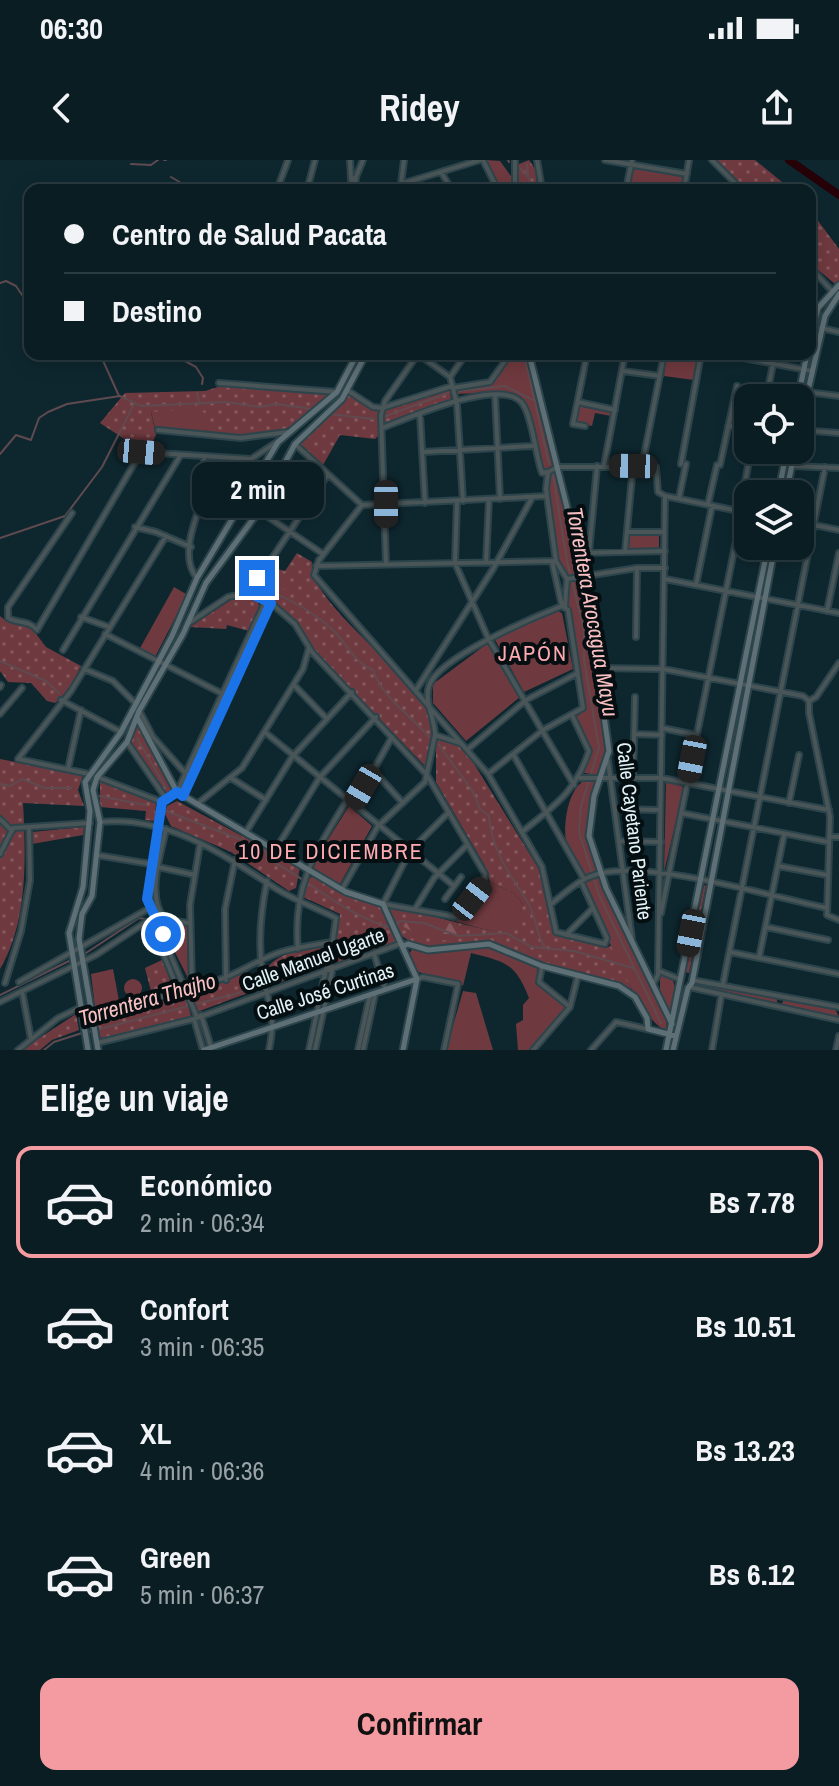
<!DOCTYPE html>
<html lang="es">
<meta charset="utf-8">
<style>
:root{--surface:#0a1d23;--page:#13262b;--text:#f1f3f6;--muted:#99a2a6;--line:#2a3b41;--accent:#f49aa1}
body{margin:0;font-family:"Archivo Narrow",sans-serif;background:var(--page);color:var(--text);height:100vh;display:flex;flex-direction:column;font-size:30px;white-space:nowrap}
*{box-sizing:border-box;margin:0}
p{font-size:26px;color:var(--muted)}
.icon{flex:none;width:44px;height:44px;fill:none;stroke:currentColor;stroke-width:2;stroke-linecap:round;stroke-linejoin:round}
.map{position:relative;height:890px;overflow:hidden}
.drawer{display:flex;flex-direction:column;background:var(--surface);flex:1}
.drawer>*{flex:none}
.hud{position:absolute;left:24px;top:24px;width:792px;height:176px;border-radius:16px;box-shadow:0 4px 20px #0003,0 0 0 2px var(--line);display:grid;align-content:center;height:176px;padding:0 40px;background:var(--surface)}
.tools{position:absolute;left:734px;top:224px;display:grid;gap:16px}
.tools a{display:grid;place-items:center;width:80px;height:80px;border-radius:16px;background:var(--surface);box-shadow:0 4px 20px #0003,0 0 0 2px var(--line);font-size:40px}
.end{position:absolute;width:36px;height:36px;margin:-18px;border:10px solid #1a73e8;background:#fff;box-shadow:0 0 0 4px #fff}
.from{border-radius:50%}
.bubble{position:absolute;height:56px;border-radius:16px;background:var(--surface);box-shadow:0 4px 20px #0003,0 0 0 2px var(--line);font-size:26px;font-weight:700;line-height:56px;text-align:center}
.car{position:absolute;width:24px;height:48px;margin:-24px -12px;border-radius:10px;box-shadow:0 0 6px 2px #0007;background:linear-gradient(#222 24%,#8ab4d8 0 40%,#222 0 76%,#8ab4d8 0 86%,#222 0)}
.hud b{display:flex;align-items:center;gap:28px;height:76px;font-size:30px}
.hud b+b{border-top:2px solid var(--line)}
.hud i{width:20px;height:20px;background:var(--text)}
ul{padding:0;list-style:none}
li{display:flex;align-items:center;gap:24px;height:112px;margin:0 16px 12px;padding:0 24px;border:4px solid transparent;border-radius:16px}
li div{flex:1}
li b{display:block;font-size:30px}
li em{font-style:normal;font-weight:700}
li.selected{border-color:var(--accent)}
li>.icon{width:72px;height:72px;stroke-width:1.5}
h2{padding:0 40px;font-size:36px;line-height:96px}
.action{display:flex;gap:16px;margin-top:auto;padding:16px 40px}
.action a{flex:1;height:92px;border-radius:16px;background:var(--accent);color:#111;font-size:32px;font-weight:700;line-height:92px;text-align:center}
.status{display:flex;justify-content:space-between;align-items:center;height:56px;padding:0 40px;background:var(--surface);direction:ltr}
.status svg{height:22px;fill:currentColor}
header{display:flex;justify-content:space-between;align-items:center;height:104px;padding:0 40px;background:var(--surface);font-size:36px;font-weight:700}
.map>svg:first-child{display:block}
.grass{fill:url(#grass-dots)}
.forest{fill:url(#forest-firs)}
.green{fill:#6f3a3f}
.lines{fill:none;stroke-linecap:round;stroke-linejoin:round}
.stream{stroke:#5f4a4f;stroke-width:2}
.river{stroke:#260107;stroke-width:8}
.street-casing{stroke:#2c444b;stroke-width:8}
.secondary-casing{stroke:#2c444b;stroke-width:9}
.street{stroke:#4a5558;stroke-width:4}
.secondary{stroke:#5e7076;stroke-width:5}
.route{stroke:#1a73e8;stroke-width:10}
.labels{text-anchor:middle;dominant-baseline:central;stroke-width:8;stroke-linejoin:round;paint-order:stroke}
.street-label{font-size:20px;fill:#e4f3f8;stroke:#050f12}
.water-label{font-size:22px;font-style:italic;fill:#f9bfc1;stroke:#050f12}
.neighbourhood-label{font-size:22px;letter-spacing:2px;fill:#ffaab0;stroke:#050f12}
</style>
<div class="status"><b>06:30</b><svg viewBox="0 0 49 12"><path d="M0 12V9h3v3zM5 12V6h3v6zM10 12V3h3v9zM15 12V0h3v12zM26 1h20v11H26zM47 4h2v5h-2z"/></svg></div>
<header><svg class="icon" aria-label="back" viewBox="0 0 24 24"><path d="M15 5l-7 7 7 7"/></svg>Ridey<svg class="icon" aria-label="share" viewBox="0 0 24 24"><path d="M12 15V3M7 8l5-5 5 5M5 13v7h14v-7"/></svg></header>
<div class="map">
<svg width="839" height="890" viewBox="0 0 839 890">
<defs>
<pattern id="grass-dots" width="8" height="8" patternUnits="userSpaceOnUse" patternTransform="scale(2)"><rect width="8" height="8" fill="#6f3a3f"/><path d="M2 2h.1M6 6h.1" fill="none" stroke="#83575c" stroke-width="1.8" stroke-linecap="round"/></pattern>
<pattern id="forest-firs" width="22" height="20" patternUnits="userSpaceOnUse" patternTransform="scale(2)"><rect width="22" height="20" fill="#6f3a3f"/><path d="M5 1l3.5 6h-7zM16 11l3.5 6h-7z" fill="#83575c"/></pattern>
</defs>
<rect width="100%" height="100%" fill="#0e272f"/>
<path class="grass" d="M529,0L535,9L538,30H518L519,4Z
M716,0H755L792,30H744Z
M810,50L839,89V121L835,124L810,103Z
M221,226L329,234C316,244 300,263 285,269C238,285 195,269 151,252L156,275L149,289L138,288L100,263L125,233L205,231Z
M450,229L451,240L383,264L385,249Z
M349,233L379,250V275L375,279L340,275L323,305L299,283Z
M297,393L312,402C306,443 421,516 433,564C436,576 428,594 426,607L314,491L297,463L280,447L254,434L256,423L270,407L285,411Z
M249,439L258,442L259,446L249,471L227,465L226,469L190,467L231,440Z
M0,456L6,461L30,466L46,487L81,506L69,530L55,543L47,541L31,523L8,522L0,511Z
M742,528L745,529L723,628Z
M136,563L171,630L165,633L130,581Z
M436,579L460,586L468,594L542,714L554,774L606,788L612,785L632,830L542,804L488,781L427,789L417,786L399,774L387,745L483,769L512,772L523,744L515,734L490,722L485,706L436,622Z
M0,599L83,615L78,630L84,646L23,643C26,697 28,762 0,809Z
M100,621L156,641L155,661L145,660L146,651L100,647Z
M177,641L300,707L296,728L289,731L231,692L171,666L165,654L167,646Z
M84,667L83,675L32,684V672Z
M313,716L380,746L398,781L333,804L340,754L301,736L307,720Z
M704,725L706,726L689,813L685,812Z
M329,784L327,806L269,826L265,812C275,791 308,789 329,784Z
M162,800L173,828L152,835L145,808Z
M246,811L255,814L261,828L197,852L189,825L212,826Z
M185,834L191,856L101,880L97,861Z
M76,854L79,870L52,880L40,890H21Z"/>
<path class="forest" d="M430,754L465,770L468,776C440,786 424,777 398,764Z"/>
<path class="green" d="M486,0L500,1L513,19V30H500Z
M633,8L684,17L682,30H629Z
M512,194H527L554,305L543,310L523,240L504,232L457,234V229L493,223Z
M666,194H699L694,220L664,216Z
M578,246L612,253L611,256L595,253L592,266L575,262Z
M199,249L210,257L206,273L155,268L151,252Z
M555,312L579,410L576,415L568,416C552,404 549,334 550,313Z
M629,373H659V388L628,389Z
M271,409L290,418L285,430L266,421Z
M569,420L577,419C589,430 601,558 606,584V597L598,615L584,613L591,589L575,558L586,549L566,437Z
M174,427L186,434L185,439L155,497L139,490Z
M557,451L562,453L573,509L524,532L494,478Z
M488,483L520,537L466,581L433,543V524Z
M588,619L596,622L587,677L597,710L585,716C578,708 567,692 566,682C563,664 568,625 588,619Z
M666,621L684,627L664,712Z
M349,646L372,666L340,724L311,707Z
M153,706C163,733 140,761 187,765L188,818L151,745Z
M599,717L667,861L666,869C641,868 596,749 584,723Z
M490,722L515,734L523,744L513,773L483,769L448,759L460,757Z
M488,786L538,806L536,822L567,846L529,890H518L516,864L523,860V845L529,838C515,803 506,802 471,793L463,826L460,822L418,812L409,795L412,789L425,793Z
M113,809L120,846L100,850L95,847L91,814Z
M663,815L672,817L676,831L670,855L660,833V817Z
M124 828a9 9 0 1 1 18 0a9 9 0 1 1-18 0Z
M699,821L777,837V846L692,828Z
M463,831L476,833L493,890H446Z
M784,839L835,849L839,857L781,846Z"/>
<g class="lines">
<path class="stream" d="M164,0H166
M508,0L509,2
M131,4L151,5L158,0
M527,4L528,15
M520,8L529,18L530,30
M171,17L193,30
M0,123L6,121L16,126L22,135H30
M100,194L119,236
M186,194L185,201L196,207L203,218L202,224
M524,194L549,304
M459,231L505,226L533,240
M197,233L200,244
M329,254L374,259
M386,256L448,233
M0,294L16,275L31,280L39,258L48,252L67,244L120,236L141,246L226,242L260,247L276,244L312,249
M553,314L567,401L584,470V500L599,588L581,646L579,672L599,735L661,863
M0,378L65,356L102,307L134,244
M255,427C281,433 314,452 333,470C346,483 355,503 373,510C382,538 411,555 429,577
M0,501L46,521L59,533
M137,578L166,628
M438,584L472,630L480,649L489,656C491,689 510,715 527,741C536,755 536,774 545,788
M0,624L10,626L22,619L45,628H71
M99,636L146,645
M166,651L255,685L264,689L268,699C308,719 342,753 386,766
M338,788L401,761L424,763L458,776L506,773L532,787L574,791L633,808
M86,793L139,758L151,760L157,769
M273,818L322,794
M0,835L69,801
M88,872L235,834L260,824
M44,890L54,882L82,873"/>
<path class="river" d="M789,0L839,35"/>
<defs>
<path id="street" d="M350,0L351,19
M404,0L401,24L405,30
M483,0L498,30
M515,0V30
M537,0L542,30
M605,0L687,14
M712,0L742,30
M441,12L452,30
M277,30L288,0
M307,30L315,0
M346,30L354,18
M355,30L356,17L363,0
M392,30L401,24L480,0
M626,30L632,0
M684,30L689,0
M810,107L832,131
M821,168L839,172
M418,194L450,217
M723,194L812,211
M623,211L660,216
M219,223L337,232
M453,228L490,222L510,194
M768,229L775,194
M347,230L373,247L382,248
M799,231L839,236
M495,235L500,339
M578,242L615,250
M382,248L452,226
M420,254L425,343
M585,266L573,264L587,194
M728,266L748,267
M382,268C406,259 507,213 524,246C533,262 535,293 542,313L547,312
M158,270L241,278L288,272
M800,270L839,273
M296,285L362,345
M423,292L532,286
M681,304L701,194
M720,305L737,226
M604,306L625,194
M642,306L664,194
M791,306L839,308
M548,312L558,307H656L658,332L665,336L658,815L653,824
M548,312L546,329L556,401L567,419L565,446
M328,314L249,433L271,443L295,464L312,492L427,615L485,714L484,724L456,757L383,744L410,691L449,652
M209,320L237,301
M665,336L748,353
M679,338L686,304
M457,341L455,403L488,478L574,625
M463,341L457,244L450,217L466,194
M708,344L717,305
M362,345L319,400L314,415L488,614L542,707L556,772L605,784L607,778L581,721
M362,345L547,336
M259,351L323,394
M740,351L748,306
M72,353L8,447V458C18,464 27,459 37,470L141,292L251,299L277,282
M800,362L839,370
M135,367L156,372L191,387
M627,372H663
M625,392L633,306
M579,393L665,391
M589,393L597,306
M486,402L489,340
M386,404L381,255L385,241L418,194
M316,406L556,401
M197,418C175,392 204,342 210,315L204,300
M567,419L637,408H665
M665,419L839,453
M696,425L712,346
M827,451L839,393
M81,457L109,467
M189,463L228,437L249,433
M105,474L223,534
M636,477L637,408
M63,490L180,296
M839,503L816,537L809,541V553L830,657L827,755L839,760
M597,508L663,509L803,536L809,541
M84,509L113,521L134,542
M294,525L327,559
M0,527L1,525
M416,530L493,409L532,338
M61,540L121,572
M140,552L153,577L186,614
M0,554L22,528
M662,568L696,575
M266,573L454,726
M634,574L662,575
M127,582L167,640
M460,583L435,575C435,559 424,542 429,526C437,498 534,457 562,446
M467,590L526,540L576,514
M513,594L584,719
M608,601L632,779
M68,609L81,550
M373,610L403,643
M89,614L18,599L71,531L166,376
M488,614L543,570L583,548L568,450L562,446L552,401
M97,617L162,642
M231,618L266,640
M580,618H661L829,650
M633,618L635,537
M183,636L271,443
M789,643L799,595
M197,644L242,608L303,509L309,488
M354,645L392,577
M615,649L660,650
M681,653L828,682
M0,659L12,671
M100,662C166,655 223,694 275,728C294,740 316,748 336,758L329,807
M166,669C161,694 145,739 166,760L189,763
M246,672L292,597L352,532
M522,672C555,645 575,633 589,591L572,555
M829,677H839
M619,681L661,682
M276,689L320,617L376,557
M0,694L13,668L90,663
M96,695L151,704
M778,706L827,715
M158,707L195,715
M267,721C261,750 258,780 262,809C267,844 277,852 269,890
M342,729L378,666L425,622L435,575
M445,739L461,717
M550,745C566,732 581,717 602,713C659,702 768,736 827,748
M415,749L434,718L467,685
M661,753L742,351
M766,767L828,780
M566,775L593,748
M298,789C292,726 316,691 347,640
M730,792L839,814
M374,794L385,828
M759,798L784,675
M542,806L539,822L570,847
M659,811L679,819
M417,819L423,817L458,824L444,890
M226,820L225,749L235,700
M692,820L839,847
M19,822L148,749
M5,823L21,771L30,720L29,667
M185,823C224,828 246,803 281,792C297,787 315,785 332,782
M192,824L190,745L200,684
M723,824L825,307
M689,827L839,860
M22,831L31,879
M0,842L96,795L146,762L152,766L179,832
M201,855L211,887
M94,857L187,829
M197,857L148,743L162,642L177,632L266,440
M194,859L203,890
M97,883L194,859L402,783
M18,890L58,858L81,847
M309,890L326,809
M315,890L333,807
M358,890L370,835
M363,890L375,834
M533,890L570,847L578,815
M591,890L616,862L647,869
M712,890L721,837
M836,890L839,876"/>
<path id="secondary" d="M810,181L818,148L839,125
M529,194L584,416L609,591L594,636L589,676L606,728L672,864
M798,238L807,194
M800,266L825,156L839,134
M778,334L787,290
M786,334L795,290
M138,559L177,632L346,732L383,744L417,819L403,890
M403,786L408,784L428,790L489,784L542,806L619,826L635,837L647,858L648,869L676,876
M688,828L692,823L775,386
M88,890L69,773L83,727L90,651L85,622L121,572L172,476L197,418L278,282L337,232L357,194
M98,890L79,779L82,754L92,736L100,662L93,630L97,617L127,582L139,551L183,474L206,423L259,351L295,284L342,239L366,194
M204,890L417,819
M666,890L768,386
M673,890L688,828"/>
</defs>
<use href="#street" class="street-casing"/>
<use href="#secondary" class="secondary-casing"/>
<use href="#street" class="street"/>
<use href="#secondary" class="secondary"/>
</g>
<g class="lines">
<path class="route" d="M163,774L147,739L162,642L177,632L183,636L271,443L249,433L257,418"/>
</g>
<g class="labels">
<g class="street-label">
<text transform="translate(635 671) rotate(83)">Calle Cayetano Pariente</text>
<text transform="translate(313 799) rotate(-20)">Calle Manuel Ugarte</text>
<text transform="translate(325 831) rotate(-18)">Calle José Curtinas</text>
</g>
<g class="water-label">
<text transform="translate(593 452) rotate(80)">Torrentera Arocagua Mayu</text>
<text transform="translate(147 839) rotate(-16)">Torrentera Thajho</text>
</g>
<g class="neighbourhood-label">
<text x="533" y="493">JAPÓN</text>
<text x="331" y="691">10 DE DICIEMBRE</text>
</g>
</g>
</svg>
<div class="tools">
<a><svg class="icon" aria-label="locate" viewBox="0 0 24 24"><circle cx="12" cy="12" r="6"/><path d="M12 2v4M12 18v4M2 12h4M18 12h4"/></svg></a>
<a><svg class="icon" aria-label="layers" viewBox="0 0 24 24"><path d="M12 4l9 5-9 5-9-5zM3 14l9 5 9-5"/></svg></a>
</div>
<i class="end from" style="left:163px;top:774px"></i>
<i class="end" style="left:257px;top:418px"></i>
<div class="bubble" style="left:192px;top:302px;width:132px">2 min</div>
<i class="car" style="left:141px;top:292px;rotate:95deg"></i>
<i class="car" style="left:633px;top:306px;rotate:271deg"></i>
<i class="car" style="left:386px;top:344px;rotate:180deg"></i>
<i class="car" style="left:692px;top:599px;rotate:191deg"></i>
<i class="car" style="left:363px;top:627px;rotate:210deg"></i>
<i class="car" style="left:472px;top:739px;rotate:38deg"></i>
<i class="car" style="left:691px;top:773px;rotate:191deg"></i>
<div class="hud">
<b><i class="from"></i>Centro de Salud Pacata</b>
<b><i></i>Destino</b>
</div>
</div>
<section class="drawer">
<h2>Elige un viaje</h2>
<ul>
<li class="selected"><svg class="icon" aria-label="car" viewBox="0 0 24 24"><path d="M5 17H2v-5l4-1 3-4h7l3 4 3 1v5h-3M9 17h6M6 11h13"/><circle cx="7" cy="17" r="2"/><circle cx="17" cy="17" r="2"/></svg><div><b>Económico</b><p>2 min · 06:34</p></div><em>Bs 7.78</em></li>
<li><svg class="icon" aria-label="car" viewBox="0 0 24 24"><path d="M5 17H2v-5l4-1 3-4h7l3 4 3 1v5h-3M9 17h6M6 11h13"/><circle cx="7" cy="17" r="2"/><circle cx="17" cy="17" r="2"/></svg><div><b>Confort</b><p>3 min · 06:35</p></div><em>Bs 10.51</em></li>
<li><svg class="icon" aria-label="car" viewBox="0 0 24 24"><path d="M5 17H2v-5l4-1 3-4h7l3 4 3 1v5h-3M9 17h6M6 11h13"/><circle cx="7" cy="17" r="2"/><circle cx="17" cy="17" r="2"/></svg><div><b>XL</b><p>4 min · 06:36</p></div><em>Bs 13.23</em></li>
<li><svg class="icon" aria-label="car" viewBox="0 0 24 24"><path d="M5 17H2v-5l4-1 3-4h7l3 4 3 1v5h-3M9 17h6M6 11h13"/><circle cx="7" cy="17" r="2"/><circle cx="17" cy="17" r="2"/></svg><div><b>Green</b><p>5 min · 06:37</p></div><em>Bs 6.12</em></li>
</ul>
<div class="action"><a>Confirmar</a></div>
</section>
